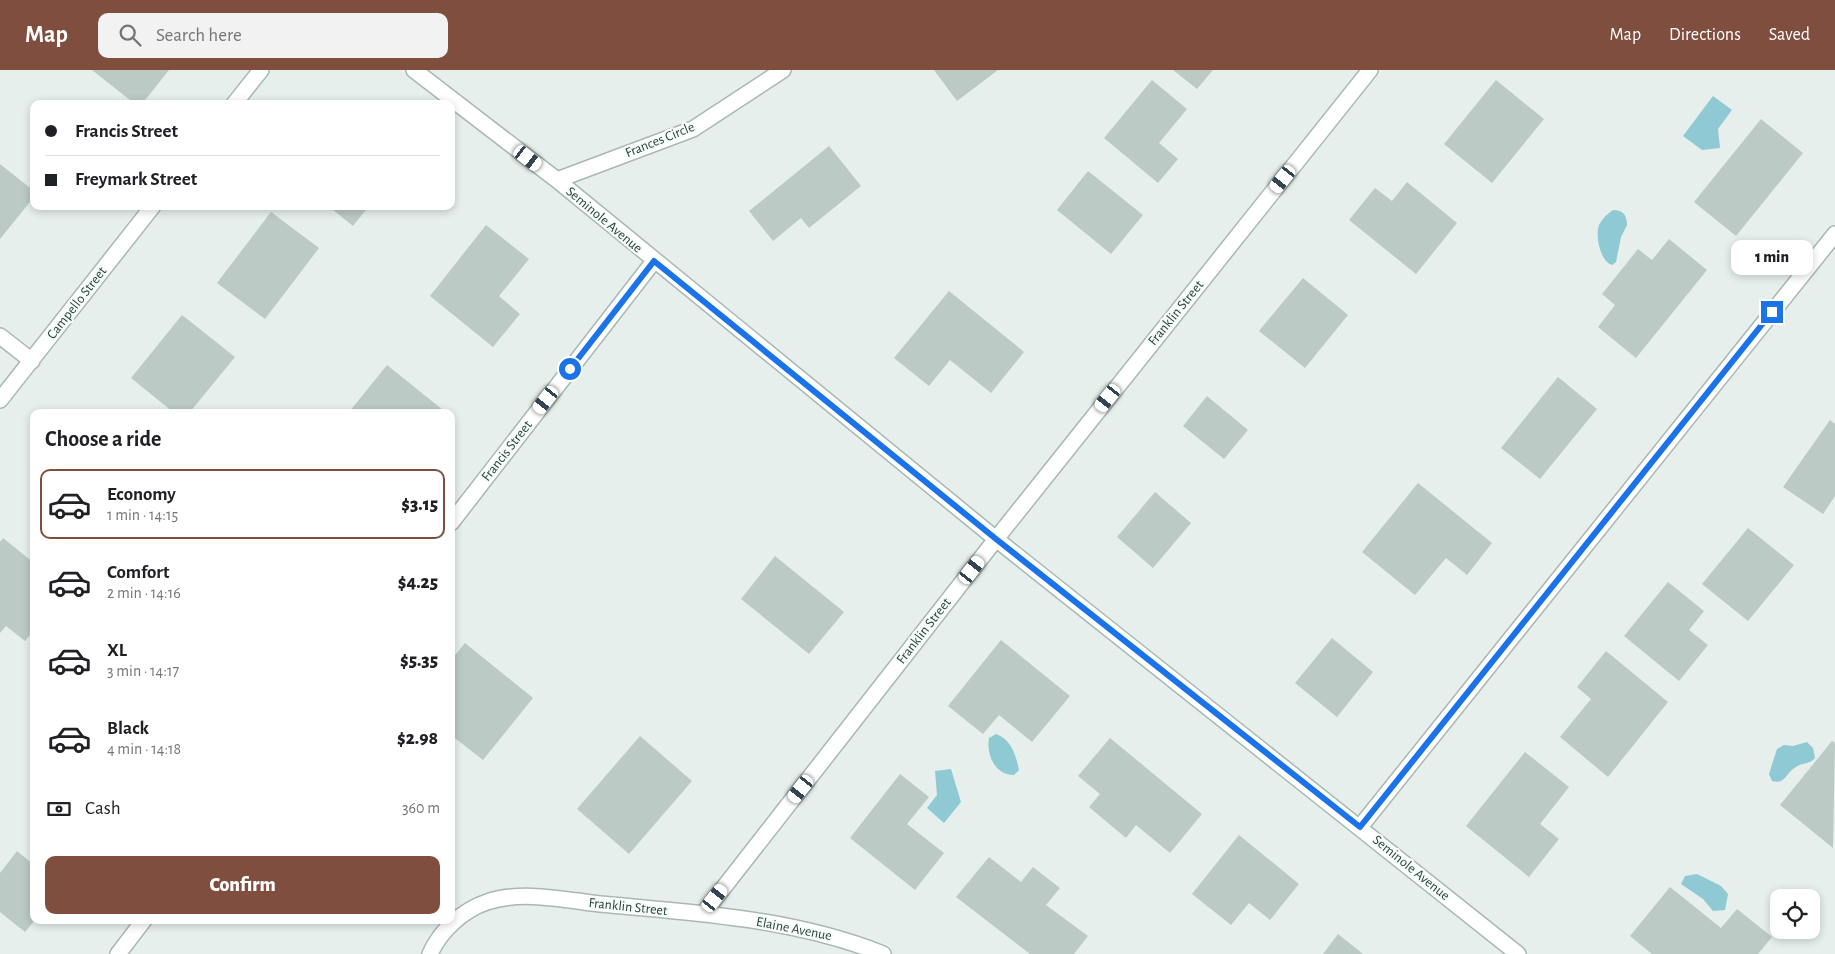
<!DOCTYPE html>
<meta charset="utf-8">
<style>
:root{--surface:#fff;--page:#f2f2f2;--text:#202124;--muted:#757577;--line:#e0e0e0;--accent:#7f4e3f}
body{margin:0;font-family:"Alegreya Sans",sans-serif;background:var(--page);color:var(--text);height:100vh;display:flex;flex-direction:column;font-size:19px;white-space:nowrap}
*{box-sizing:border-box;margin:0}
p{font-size:16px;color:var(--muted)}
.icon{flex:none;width:28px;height:28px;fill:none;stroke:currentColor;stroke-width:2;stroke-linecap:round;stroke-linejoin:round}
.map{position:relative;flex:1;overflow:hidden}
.sheet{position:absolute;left:30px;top:339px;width:425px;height:515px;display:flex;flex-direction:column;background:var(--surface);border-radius:10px;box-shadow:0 2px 8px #0003}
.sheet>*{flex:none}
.hud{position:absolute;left:30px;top:30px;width:425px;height:110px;border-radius:10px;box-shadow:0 2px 8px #0003;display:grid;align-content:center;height:110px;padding:0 15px;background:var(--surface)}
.tools{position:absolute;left:1770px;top:819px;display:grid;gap:10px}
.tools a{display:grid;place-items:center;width:50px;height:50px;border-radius:10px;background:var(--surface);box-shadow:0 2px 8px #0003;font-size:25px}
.end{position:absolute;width:22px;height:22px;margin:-11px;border:6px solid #1a73e8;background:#fff;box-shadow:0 0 0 2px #fff}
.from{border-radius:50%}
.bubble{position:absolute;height:35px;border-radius:10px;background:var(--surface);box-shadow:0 2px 8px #0003;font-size:16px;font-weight:800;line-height:35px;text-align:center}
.car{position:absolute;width:15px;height:30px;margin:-15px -8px;border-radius:6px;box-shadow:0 0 4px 1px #0007;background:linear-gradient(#fff 24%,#345 0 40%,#fff 0 76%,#345 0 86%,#fff 0)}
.hud b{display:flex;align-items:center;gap:18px;height:48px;font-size:19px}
.hud b+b{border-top:1px solid var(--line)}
.hud i{width:12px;height:12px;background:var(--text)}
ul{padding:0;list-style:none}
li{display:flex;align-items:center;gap:15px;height:70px;margin:0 10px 8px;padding:0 5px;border:2px solid transparent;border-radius:10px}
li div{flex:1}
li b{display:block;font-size:19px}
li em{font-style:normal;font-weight:800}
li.current{border-color:var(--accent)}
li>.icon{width:45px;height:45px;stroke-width:1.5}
h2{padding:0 15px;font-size:22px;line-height:60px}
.pay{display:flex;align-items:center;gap:12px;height:55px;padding:0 15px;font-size:19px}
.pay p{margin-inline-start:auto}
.cta{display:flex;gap:10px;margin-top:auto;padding:10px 15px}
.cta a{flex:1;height:58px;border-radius:10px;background:var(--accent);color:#fff;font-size:20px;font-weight:800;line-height:58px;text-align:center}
header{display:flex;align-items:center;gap:30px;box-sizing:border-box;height:70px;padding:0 25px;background:var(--accent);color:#fff}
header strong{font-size:24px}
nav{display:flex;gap:28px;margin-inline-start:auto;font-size:18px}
.search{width:350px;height:45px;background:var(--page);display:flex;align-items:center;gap:12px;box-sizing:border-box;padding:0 18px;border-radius:10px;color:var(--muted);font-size:19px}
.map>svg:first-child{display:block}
.water{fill:#8ec9d4}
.building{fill:#bbcac4}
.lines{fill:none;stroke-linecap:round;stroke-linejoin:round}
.minor-casing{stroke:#a8b8b2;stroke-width:18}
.minor{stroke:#fff;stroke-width:15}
.route{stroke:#1a73e8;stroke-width:6}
.labels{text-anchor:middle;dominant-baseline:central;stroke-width:4.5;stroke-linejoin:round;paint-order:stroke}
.street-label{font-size:14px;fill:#24423a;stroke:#f7fbf9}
</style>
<header>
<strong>Map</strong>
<div class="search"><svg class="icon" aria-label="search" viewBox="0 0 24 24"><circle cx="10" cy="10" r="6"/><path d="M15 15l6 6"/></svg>Search here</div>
<nav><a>Map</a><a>Directions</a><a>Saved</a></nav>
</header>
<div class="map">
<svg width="1835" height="884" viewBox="0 0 1835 884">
<rect width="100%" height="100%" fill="#e6efeb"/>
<path class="water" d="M1713,26L1732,40L1718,59L1720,78L1702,80L1683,66Z
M1613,140C1623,140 1627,145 1627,155L1621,167L1616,192L1612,195C1600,191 1595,166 1599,155C1602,149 1607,144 1613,140Z
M996,664C1011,669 1016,685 1019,700L1014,705C995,705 986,685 989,668Z
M1807,672L1813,678L1815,688C1809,695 1803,692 1796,697C1786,702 1786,715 1772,711L1769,704L1777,679L1784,675L1793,676Z
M951,699L961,732L944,753L927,738L937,725L935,701Z
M1697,804L1721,816L1728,824L1725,840L1713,841L1703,829L1681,814L1685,806Z"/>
<path class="building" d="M92,0H169L142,34H135Z
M934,0H998L957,31Z
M1173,0H1213L1197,19Z
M1152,10L1187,39L1159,73L1178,89L1158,113L1104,68Z
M1496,10L1544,49L1492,113L1444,74Z
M1761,49L1803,83L1736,166L1694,132Z
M829,76L861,116L809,158L801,148L773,171L749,141Z
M0,94L34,121V127L0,169Z
M1088,101L1143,145L1111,184L1057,140Z
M1407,112L1457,153L1416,204L1349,150L1375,118L1392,131Z
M328,136H369L353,156Z
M271,142L319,178L265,249L217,213Z
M486,155L529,189L499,226L520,244L493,277L430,226Z
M1669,169L1707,200L1636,288L1598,257L1615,235L1602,224L1638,179L1652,190Z
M1303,208L1348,245L1305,298L1259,261Z
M949,221L1024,282L991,323L950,290L929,316L894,288Z
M182,245L235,287L190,342H173L131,308Z
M387,295L443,340L441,342H349Z
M1558,307L1597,339L1540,409L1501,378Z
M1207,326L1248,360L1224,389L1183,356Z
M1830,350L1835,354V426L1823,444L1783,417Z
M1418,413L1492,473L1467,505L1446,488L1415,525L1362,482Z
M1155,422L1191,453L1153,498L1117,467Z
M1748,458L1794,495L1748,551L1702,514Z
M3,468L34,493V560L25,571L6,556L0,563V472Z
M775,486L844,542L809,584L741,529Z
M1668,512L1704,541L1689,560L1708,575L1679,611L1624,566Z
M1332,568L1373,602L1337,647L1295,613Z
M1001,570L1070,626L1032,672L999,645L983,664L948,636Z
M465,573L533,628L483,690L451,665V590Z
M1606,581L1668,632L1608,707L1560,667L1591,629L1577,617Z
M640,666L692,711L629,784L577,739Z
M1110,668L1202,744L1170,783L1136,755L1126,768L1089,737L1100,724L1078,706Z
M1832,671L1835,673L1833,778L1780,735Z
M1525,682L1569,717L1540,754L1559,769L1529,807L1466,756Z
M900,704L929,727L907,754L944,783L915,820L850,768Z
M1239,765L1299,814L1270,850L1249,833L1231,855L1192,824Z
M17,781L34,795L35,850L25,862L0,842V803Z
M989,787L1021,812L1033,797L1060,818L1046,835L1088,866L1074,884H1030L956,827Z
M1670,817L1721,858L1737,839L1772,867L1758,884H1652L1630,866Z
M1338,864L1363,884H1323Z"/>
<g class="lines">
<defs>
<path id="minor" d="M414,0L557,110L996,469L1518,884
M234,34L261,0
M557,110L693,59L783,0
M0,266L32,291
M0,330L153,136
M451,453L654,191
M1360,757L1835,164
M703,844L996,469L1370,0
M118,884L144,850
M430,884C440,861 463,840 487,832C522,820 565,830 600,834C696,843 793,848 883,884"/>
</defs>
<use href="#minor" class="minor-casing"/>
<use href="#minor" class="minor"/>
</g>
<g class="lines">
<path class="route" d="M570,299L654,191L996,469L1360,757L1772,242"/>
</g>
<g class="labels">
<g class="street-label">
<text transform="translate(660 70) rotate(-22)">Frances Circle</text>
<text transform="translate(604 150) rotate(40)">Seminole Avenue</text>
<text transform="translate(77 233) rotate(-52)">Campello Street</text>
<text transform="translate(1176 243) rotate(-51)">Franklin Street</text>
<text transform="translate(507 381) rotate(-52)">Francis Street</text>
<text transform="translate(924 561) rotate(-52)">Franklin Street</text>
<text transform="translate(1411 798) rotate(39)">Seminole Avenue</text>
<text transform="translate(628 837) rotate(6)">Franklin Street</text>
<text transform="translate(794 859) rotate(11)">Elaine Avenue</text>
</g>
</g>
</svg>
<div class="tools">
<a><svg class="icon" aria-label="locate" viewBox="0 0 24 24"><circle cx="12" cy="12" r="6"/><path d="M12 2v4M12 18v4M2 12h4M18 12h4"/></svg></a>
</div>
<i class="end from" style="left:570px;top:299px"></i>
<i class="end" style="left:1772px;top:242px"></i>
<div class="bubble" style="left:1731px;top:170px;width:82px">1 min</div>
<i class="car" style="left:528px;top:88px;rotate:128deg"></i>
<i class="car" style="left:1283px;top:109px;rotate:219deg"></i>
<i class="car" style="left:1108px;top:328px;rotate:219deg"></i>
<i class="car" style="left:546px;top:330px;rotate:218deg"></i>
<i class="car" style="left:972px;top:500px;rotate:38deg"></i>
<i class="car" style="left:801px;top:719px;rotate:218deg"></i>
<i class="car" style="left:715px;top:828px;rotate:38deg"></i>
<div class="hud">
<b><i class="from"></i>Francis Street</b>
<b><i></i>Freymark Street</b>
</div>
<section class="sheet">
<h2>Choose a ride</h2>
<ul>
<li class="current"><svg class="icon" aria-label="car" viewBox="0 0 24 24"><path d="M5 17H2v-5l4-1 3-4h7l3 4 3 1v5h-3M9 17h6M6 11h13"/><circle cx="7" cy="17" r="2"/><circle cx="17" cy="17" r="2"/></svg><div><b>Economy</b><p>1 min · 14:15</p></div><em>$3.15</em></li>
<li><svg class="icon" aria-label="car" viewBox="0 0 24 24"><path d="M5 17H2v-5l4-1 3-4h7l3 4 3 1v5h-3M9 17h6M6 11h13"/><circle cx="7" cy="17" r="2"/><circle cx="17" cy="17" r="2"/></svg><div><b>Comfort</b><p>2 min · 14:16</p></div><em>$4.25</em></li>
<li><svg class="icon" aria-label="car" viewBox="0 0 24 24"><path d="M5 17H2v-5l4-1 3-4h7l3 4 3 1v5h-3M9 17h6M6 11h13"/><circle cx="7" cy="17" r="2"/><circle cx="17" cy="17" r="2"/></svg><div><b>XL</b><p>3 min · 14:17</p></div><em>$5.35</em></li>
<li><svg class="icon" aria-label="car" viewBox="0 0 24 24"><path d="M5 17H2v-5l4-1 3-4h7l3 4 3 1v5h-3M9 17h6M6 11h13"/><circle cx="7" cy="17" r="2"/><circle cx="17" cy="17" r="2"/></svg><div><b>Black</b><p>4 min · 14:18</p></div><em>$2.98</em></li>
</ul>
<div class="pay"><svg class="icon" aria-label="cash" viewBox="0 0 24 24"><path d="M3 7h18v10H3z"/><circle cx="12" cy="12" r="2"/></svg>Cash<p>360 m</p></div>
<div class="cta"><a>Confirm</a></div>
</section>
</div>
